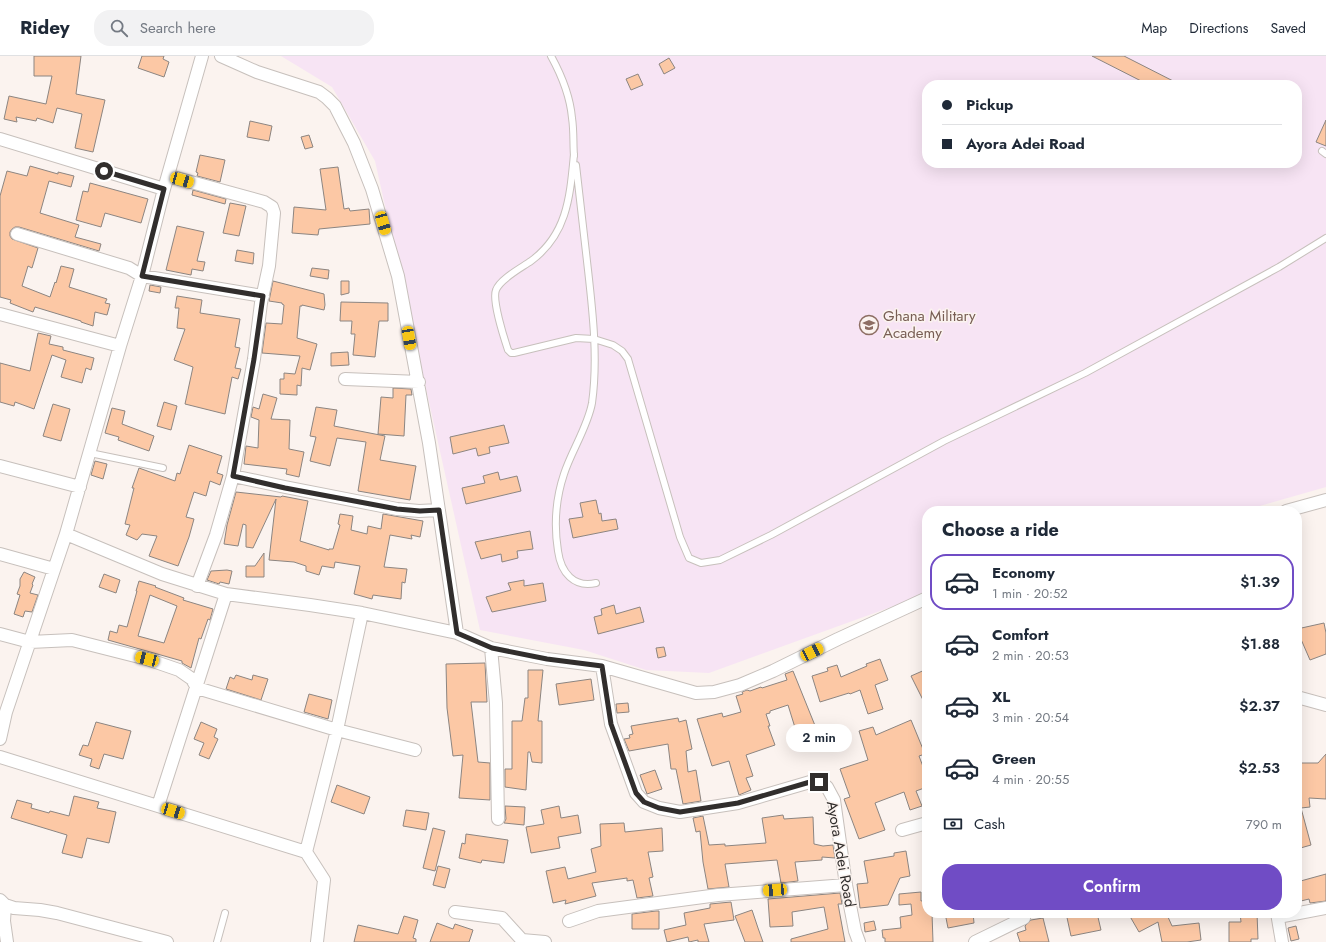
<!DOCTYPE html>
<meta charset="utf-8">
<style>
:root{--surface:#fff;--page:#f2f2f3;--text:#1f2937;--muted:#747a83;--line:#e0e1e3;--accent:#704cc5}
body{margin:0;font-family:Jost,sans-serif;background:var(--page);color:var(--text);height:100vh;display:flex;flex-direction:column;font-size:15px;white-space:nowrap}
*{box-sizing:border-box;margin:0}
p{font-size:13px;color:var(--muted)}
.icon{flex:none;width:22px;height:22px;fill:none;stroke:currentColor;stroke-width:2;stroke-linecap:round;stroke-linejoin:round}
.map{position:relative;flex:1;overflow:hidden}
.sheet{position:absolute;left:922px;top:450px;width:380px;height:412px;display:flex;flex-direction:column;background:var(--surface);border-radius:16px;box-shadow:0 4px 16px #0002}
.sheet>*{flex:none}
.top-card{position:absolute;left:922px;top:24px;width:380px;height:88px;border-radius:16px;box-shadow:0 4px 16px #0002;display:grid;align-content:center;height:88px;padding:0 20px;background:var(--surface)}
.end{position:absolute;width:18px;height:18px;margin:-9px;border:5px solid #312e2d;background:#fff;box-shadow:0 0 0 2px #fff}
.from{border-radius:50%}
.bubble{position:absolute;height:28px;border-radius:14px;background:var(--surface);box-shadow:0 4px 16px #0002;font-size:13px;font-weight:600;line-height:28px;text-align:center}
.car{position:absolute;width:12px;height:24px;margin:-12px -6px;border-radius:5px;box-shadow:0 0 3px 1px #0007;background:linear-gradient(#f5c518 24%,#345 0 40%,#f5c518 0 76%,#345 0 86%,#f5c518 0)}
.top-card b{display:flex;align-items:center;gap:14px;height:38px;font-size:15px}
.top-card b+b{border-top:1px solid var(--line)}
.top-card i{width:10px;height:10px;background:var(--text)}
ul{padding:0;list-style:none}
li{display:flex;align-items:center;gap:12px;height:56px;margin:0 8px 6px;padding:0 12px;border:2px solid transparent;border-radius:16px}
li div{flex:1}
li b{display:block;font-size:15px}
li em{font-style:normal;font-weight:600}
li.active{border-color:var(--accent)}
li>.icon{width:36px;height:36px;stroke-width:1.5}
h2{padding:0 20px;font-size:18px;line-height:48px}
.pay{display:flex;align-items:center;gap:10px;height:44px;padding:0 20px;font-size:15px}
.pay p{margin-inline-start:auto}
.button{display:flex;gap:8px;margin-top:auto;padding:8px 20px}
.button a{flex:1;height:46px;border-radius:16px;background:var(--accent);color:#fff;font-size:16px;font-weight:600;line-height:46px;text-align:center}
header{display:flex;align-items:center;gap:24px;box-sizing:border-box;height:56px;padding:0 20px;background:var(--surface);border-bottom:1px solid var(--line)}
header strong{font-size:19px}
nav{display:flex;gap:22px;margin-inline-start:auto;font-size:14px}
.search{width:280px;height:36px;background:var(--page);display:flex;align-items:center;gap:10px;box-sizing:border-box;padding:0 14px;border-radius:16px;color:var(--muted);font-size:15px}
.map>svg:first-child{display:block}
.education{fill:#f7e4f4;fill-rule:evenodd}
.building{fill:#fcc8a5;stroke:#8c8581;fill-rule:evenodd}
.lines{fill:none;stroke-linecap:round;stroke-linejoin:round}
.service-casing{stroke:#c7c0bc;stroke-width:8}
.minor-casing{stroke:#c7c0bc;stroke-width:14}
.service{stroke:#fff;stroke-width:6}
.minor{stroke:#fff;stroke-width:12}
.route{stroke:#312e2d;stroke-width:5}
.labels{text-anchor:middle;dominant-baseline:central;stroke-width:3;stroke-linejoin:round;paint-order:stroke}
.education-label{font-size:15px;fill:#785e54;stroke:#fbf3ef;text-anchor:start}
.street-label{font-size:15px;fill:#312e2d;stroke:#fbf3ef}
</style>
<header>
<strong>Ridey</strong>
<div class="search"><svg class="icon" aria-label="search" viewBox="0 0 24 24"><circle cx="10" cy="10" r="6"/><path d="M15 15l6 6"/></svg>Search here</div>
<nav><a>Map</a><a>Directions</a><a>Saved</a></nav>
</header>
<div class="map">
<svg width="1326" height="886" viewBox="0 0 1326 886">
<rect width="100%" height="100%" fill="#fbf3ef"/>
<path class="education" d="M281,0H1326V431L1242,455H927V538L709,617L646,614L584,594L480,574L375,105L332,31ZM927,29H1297V107H927Z"/>
<path class="building" d="M34,0H81L76,38L105,44L93,96L75,92L82,58L57,52L53,67L37,62L36,65L16,61L17,66L4,63L9,40L46,48L52,20H34Z
M142,0H164L163,3L169,6L164,21L138,12Z
M1092,0H1124L1181,29H1149Z
M669,2L675,12L664,18L659,8Z
M638,18L643,29L631,34L626,23Z
M1326,64V90L1316,86Z
M250,65L272,70L269,85L247,81Z
M309,79L313,91L305,93L301,81Z
M200,99L225,104L220,126L197,120L198,117L196,116Z
M30,110L58,118V116L74,120L71,131L49,125L40,157L79,169L75,181L101,188L99,195L19,171H15L12,173L10,176V180L12,183L38,192L32,212L28,210L22,230L50,241L55,226L56,227L61,210L74,213L69,231L107,243L105,247L110,248L107,259L95,256L93,270L81,266V265L35,251L33,256L10,247L11,244L0,241V140L7,115L27,120Z
M338,111L344,153L349,152L350,155L369,153L370,168L319,173L318,179L292,177L294,151L326,154L320,113Z
M90,127L148,143L141,167L105,157L101,171L76,164L83,135L88,136Z
M193,134L226,143L225,148L192,139Z
M230,147L246,150L239,180L223,177Z
M177,170L204,176L197,205L205,206L203,215L192,213L191,219L166,214Z
M237,194L254,197L253,208L235,205Z
M312,212L329,214L328,223L310,220Z
M273,225L324,238L325,249L324,254L302,249V250H300L297,282L317,288L310,314L302,312L301,330L297,329V339L280,338V323H284V317L295,318L300,300L262,297L266,267L282,268L284,249L282,248V247L269,245Z
M341,225H349V237L341,239Z
M150,229L161,231L160,237L149,235Z
M177,240L202,244L200,257L240,263L235,291L240,292L235,312L241,313L238,323L232,321L225,358L185,348L193,311L174,304L185,273L177,272L179,252H175Z
M341,246L388,247V265H379L375,301L353,299L355,278H351L352,265H340Z
M38,277L51,280L49,288L63,291V294L94,302L91,314L86,312L82,327L61,321L66,304L52,299L34,353L15,346L14,350L0,346V307L30,315Z
M348,296L349,309L331,310V297Z
M393,332L411,333L412,339H406L404,380L378,378L381,341L393,342Z
M263,338L277,342L271,363L290,364L289,393L304,396L299,421L286,418L287,413L244,408L246,390L258,392L259,364L251,361L253,351L259,353Z
M164,346L177,350L171,374L157,370Z
M53,348L70,353L61,385L43,380Z
M316,351L337,354L334,370L385,380L380,404L416,410L410,444L358,435L366,386L337,382L330,410L310,405L316,381L310,380Z
M112,352L125,355L122,368L154,380L149,395L118,384L119,381L105,377Z
M504,369L509,387L489,391L490,397L478,400L476,392L453,398L450,381Z
M189,389L222,400L217,417L223,419L220,429L210,425L206,440L194,436L186,461L194,463L189,481L178,510L149,500L157,480L142,478L137,484L126,479L130,469L125,468L134,432H132L139,412L175,425L177,417L180,418Z
M95,405L107,408L103,423L91,419Z
M498,416L500,424L517,420L521,435L466,448L462,432L485,427L483,420Z
M236,436L281,441L282,440L308,445L300,485L329,494V493H333L340,469L338,468L340,458L353,460L351,474L367,478L368,470L381,473L383,458L423,465L420,481L411,479L412,483L390,479L384,511L407,513L405,527L402,526L401,543L373,539L372,543L354,538L360,510L335,506L334,512L322,510L319,519L306,515V510L294,506L269,504L276,443L253,492L246,491V469L243,468L238,490L224,488L227,469Z
M596,444L599,458L601,457L602,465L616,463L618,473L573,482L569,463L583,461L580,447Z
M530,475L533,493L517,495L518,502L502,506L501,498L481,503L475,486Z
M264,497V521H246V510H255Z
M227,514L232,515L229,528L220,526L219,528L207,524L211,515Z
M24,516L35,521L32,528L33,529L30,537L38,539L32,556L25,555L23,561L14,558L20,539L17,538L20,530V523Z
M104,518L120,524L116,537L99,531Z
M524,524V530L543,527L546,545L492,556L486,541L511,534L508,527Z
M139,525L156,530L155,531L184,542L183,544L213,553L210,564L208,563L201,583L199,582L191,612L182,607V605L108,584L110,575L117,577L119,569L127,571L137,535H136ZM150,539L177,550L164,587L138,580Z
M614,549L616,558L640,551L644,566L598,578L594,561L602,559L601,553Z
M1324,567L1326,577V598L1310,604L1300,581L1297,582V573Z
M664,591L666,600L658,602L656,592Z
M880,603L888,624L875,629L883,653L868,658L860,634L850,638L849,637L820,646L812,620L828,615L827,612L837,609L841,621L867,610L866,608Z
M485,607L487,646H471L478,706L490,707V744L459,742L463,699L453,700L447,652L446,608Z
M927,613V652L911,620Z
M528,614H543L538,665H542V707L532,706L530,696H528L526,734L505,731V713H512V665H522L525,642H528Z
M793,615L816,672L797,678L788,649L770,655V657L766,658L770,670H768L775,689L746,699L753,720L746,722L751,734L739,739L729,705L712,710L697,663L722,657L723,661L741,656L736,640L743,638L742,636L747,634L750,635L761,631L762,632L787,624L785,618Z
M236,619L252,624L253,619L268,623L261,644L226,633L230,621L234,623Z
M591,623L594,644L559,649L556,628Z
M309,638L332,644L328,663L304,656Z
M628,647L629,656L617,657L616,648Z
M678,662L679,666L686,664L692,693L686,695L688,716L696,714L701,745L683,748L676,713H671L668,688L629,695L624,683L630,682L629,679L633,678L631,670Z
M911,664L925,698L919,700L927,721V731L916,735L922,750L910,754L904,736L875,747L885,774L859,783L844,743L850,741L840,713L868,704L859,675L873,671L876,679Z
M96,666L131,675L123,703L104,698L99,713L90,710L92,703L79,699L83,689L88,690Z
M201,666L217,673L214,681L218,683L209,703L199,699L204,687L194,683Z
M843,671L848,681L815,690L813,684L819,682L818,679L832,674L833,676Z
M1326,698V743L1309,742L1310,751L1301,752L1311,789L1297,793V707H1318Z
M655,714L662,733L647,738L640,719Z
M337,729L370,741L364,758L331,746Z
M74,740L99,746L97,752L116,756L109,787L87,782L82,802L62,797L67,779L11,762L17,744L32,748L31,752L49,757L50,755L69,760Z
M505,750L525,751L524,769L504,767L506,763Z
M559,750L561,762L578,759L581,777L558,781L560,792L531,797L526,771L544,768L541,754Z
M406,754L429,757L426,774L403,770Z
M783,759L784,763L813,761L814,788L823,790L833,789L835,802L822,801V804L795,806L798,825L781,827L777,804L725,808L729,831L708,833L703,806L700,775L696,776L693,762L703,760L709,789L725,788V790L766,787L762,762Z
M624,767L625,776L662,772L663,795L648,796L653,821L649,822L653,840L637,842L633,824L627,825V822L592,827L596,840L565,848L566,844L553,847L546,815L565,811L568,823L596,816L591,793L601,790L600,768Z
M433,772L445,775L435,815L423,812Z
M466,778L508,784L504,807L482,804L481,807L459,802L462,787L465,788Z
M906,795L910,820L900,822L888,849L860,852L857,828L868,827L864,805L894,800V797Z
M438,810L450,813L445,832L433,829Z
M1326,818V845L1310,847L1309,843L1301,845L1297,826Z
M921,836V845L927,844V857H932L933,886H885V882H883L882,874L901,872L900,861L912,859L911,848L899,849V838Z
M840,837L842,848H838L845,886H791V883L828,873L824,851L792,856L793,870L770,871L768,843Z
M731,846L734,864L704,868L709,886H698V884L689,886L688,881L667,886L664,874L686,869L684,857L710,852V848Z
M752,854L758,872L763,886H745L735,860Z
M656,855H659V873H632V858Z
M945,857H973L974,867L948,872Z
M1066,857H1097L1101,874L1071,880Z
M1128,857H1175L1168,861L1172,870L1199,867L1201,884L1187,886H1162L1158,866L1139,876Z
M1240,857H1257L1258,883H1251V886H1229V866H1241Z
M404,860L418,864L413,882L416,883V886H354L358,869L398,878Z
M1043,862L1049,886H1020L1017,877L1026,874L1025,870L1031,864Z
M874,865L876,874L865,876L864,867Z
M437,867L453,873L455,868L473,874L469,886H430Z
M1296,870L1299,883L1291,885L1288,872Z"/>
<g class="lines">
<defs>
<path id="service" d="M551,0C562,20 570,39 572,62C574,75 573,88 574,100
M1322,95L1326,98
M574,98C570,139 568,178 531,205C521,212 500,223 496,234C492,244 504,282 508,294L511,297H514L576,282L594,283L613,289L622,295L628,303L680,481L689,502L701,507L720,504L771,479L944,385L1085,317L1279,211L1326,182
M576,109C580,144 584,179 588,214C593,258 598,304 592,347C588,370 571,396 564,418C556,442 554,470 558,495C561,517 574,532 596,527
M90,397L163,412
M217,886L225,857"/>
<path id="minor" d="M221,0L257,16L319,36L327,42L335,50L354,87L372,133L398,220L429,387L457,577
M0,83L164,133
M169,120L264,146L272,151L274,157L269,210L261,247L254,303L233,420L216,479L197,530
M17,178L129,212L142,220L263,240
M0,258L120,290
M345,323L419,326
M0,410L80,431
M233,420L285,431L397,453L419,455L439,454
M1286,455L1326,444
M66,478L120,290L142,220L164,133L202,0
M0,498L54,513
M0,578L30,586L72,584L147,603L179,614L192,623L197,632L337,674L415,694
M491,592L496,647L498,763
M602,610L611,668L636,737L644,746L659,752L680,756L738,747L810,726H819L827,731L834,744L846,829L855,875L859,886
M1297,641L1326,649
M0,683L6,656L66,478L162,518L226,538L310,549L362,557L457,577L491,592L547,603L602,610L696,637L714,636L740,629L773,615L838,583L927,542
M0,701L306,796L324,824L317,886
M158,750L226,538
M902,774L927,767
M306,796L337,674L362,557
M0,844L5,849L14,852L40,854L57,857L167,886
M5,849L4,865L7,886
M455,856L502,862L522,884L545,886
M1277,857L1282,886
M1278,861L1326,852
M569,865L598,855L718,839L846,829
M975,886L1024,862"/>
</defs>
<use href="#service" class="service-casing"/>
<use href="#minor" class="minor-casing"/>
<use href="#service" class="service"/>
<use href="#minor" class="minor"/>
</g>
<g class="lines">
<path class="route" d="M104,115L164,133L142,220L263,240L254,303L233,420L285,432L397,453L420,455L439,454L457,577L492,592L547,603L602,610L611,668L636,737L644,746L659,752L680,756L738,747L810,726H819"/>
</g>
<defs>
<symbol id="school-ring" viewBox="-11 -11 22 22"><circle r="9.5" fill="#fbf3ef" stroke="#8d6e63" stroke-width="1.5"/><path d="M0-5L7-2L0 1L-7-2ZM-4 1L0 2.5L4 1V4Q0 6-4 4Z" fill="#8d6e63"/></symbol>
</defs>
<g fill-rule="evenodd">
<use href="#school-ring" x="858" y="258" width="22" height="22"/>
</g>
<g class="labels">
<g class="education-label">
<text x="883" y="260">Ghana Military<tspan x="883" dy="17">Academy</tspan></text>
</g>
<g class="street-label">
<text transform="translate(841 798) rotate(80)">Ayora Adei Road</text>
</g>
</g>
</svg>
<i class="end from" style="left:104px;top:115px"></i>
<i class="end" style="left:819px;top:726px"></i>
<div class="bubble" style="left:786px;top:668px;width:66px">2 min</div>
<i class="car" style="left:182px;top:124px;rotate:106deg"></i>
<i class="car" style="left:383px;top:167px;rotate:164deg"></i>
<i class="car" style="left:409px;top:282px;rotate:170deg"></i>
<i class="car" style="left:812px;top:596px;rotate:64deg"></i>
<i class="car" style="left:147px;top:603px;rotate:284deg"></i>
<i class="car" style="left:173px;top:755px;rotate:107deg"></i>
<i class="car" style="left:775px;top:834px;rotate:266deg"></i>
<div class="top-card">
<b><i class="from"></i>Pickup</b>
<b><i></i>Ayora Adei Road</b>
</div>
<section class="sheet">
<h2>Choose a ride</h2>
<ul>
<li class="active"><svg class="icon" aria-label="car" viewBox="0 0 24 24"><path d="M5 17H2v-5l4-1 3-4h7l3 4 3 1v5h-3M9 17h6M6 11h13"/><circle cx="7" cy="17" r="2"/><circle cx="17" cy="17" r="2"/></svg><div><b>Economy</b><p>1 min · 20:52</p></div><em>$1.39</em></li>
<li><svg class="icon" aria-label="car" viewBox="0 0 24 24"><path d="M5 17H2v-5l4-1 3-4h7l3 4 3 1v5h-3M9 17h6M6 11h13"/><circle cx="7" cy="17" r="2"/><circle cx="17" cy="17" r="2"/></svg><div><b>Comfort</b><p>2 min · 20:53</p></div><em>$1.88</em></li>
<li><svg class="icon" aria-label="car" viewBox="0 0 24 24"><path d="M5 17H2v-5l4-1 3-4h7l3 4 3 1v5h-3M9 17h6M6 11h13"/><circle cx="7" cy="17" r="2"/><circle cx="17" cy="17" r="2"/></svg><div><b>XL</b><p>3 min · 20:54</p></div><em>$2.37</em></li>
<li><svg class="icon" aria-label="car" viewBox="0 0 24 24"><path d="M5 17H2v-5l4-1 3-4h7l3 4 3 1v5h-3M9 17h6M6 11h13"/><circle cx="7" cy="17" r="2"/><circle cx="17" cy="17" r="2"/></svg><div><b>Green</b><p>4 min · 20:55</p></div><em>$2.53</em></li>
</ul>
<div class="pay"><svg class="icon" aria-label="cash" viewBox="0 0 24 24"><path d="M3 7h18v10H3z"/><circle cx="12" cy="12" r="2"/></svg>Cash<p>790 m</p></div>
<div class="button"><a>Confirm</a></div>
</section>
</div>
